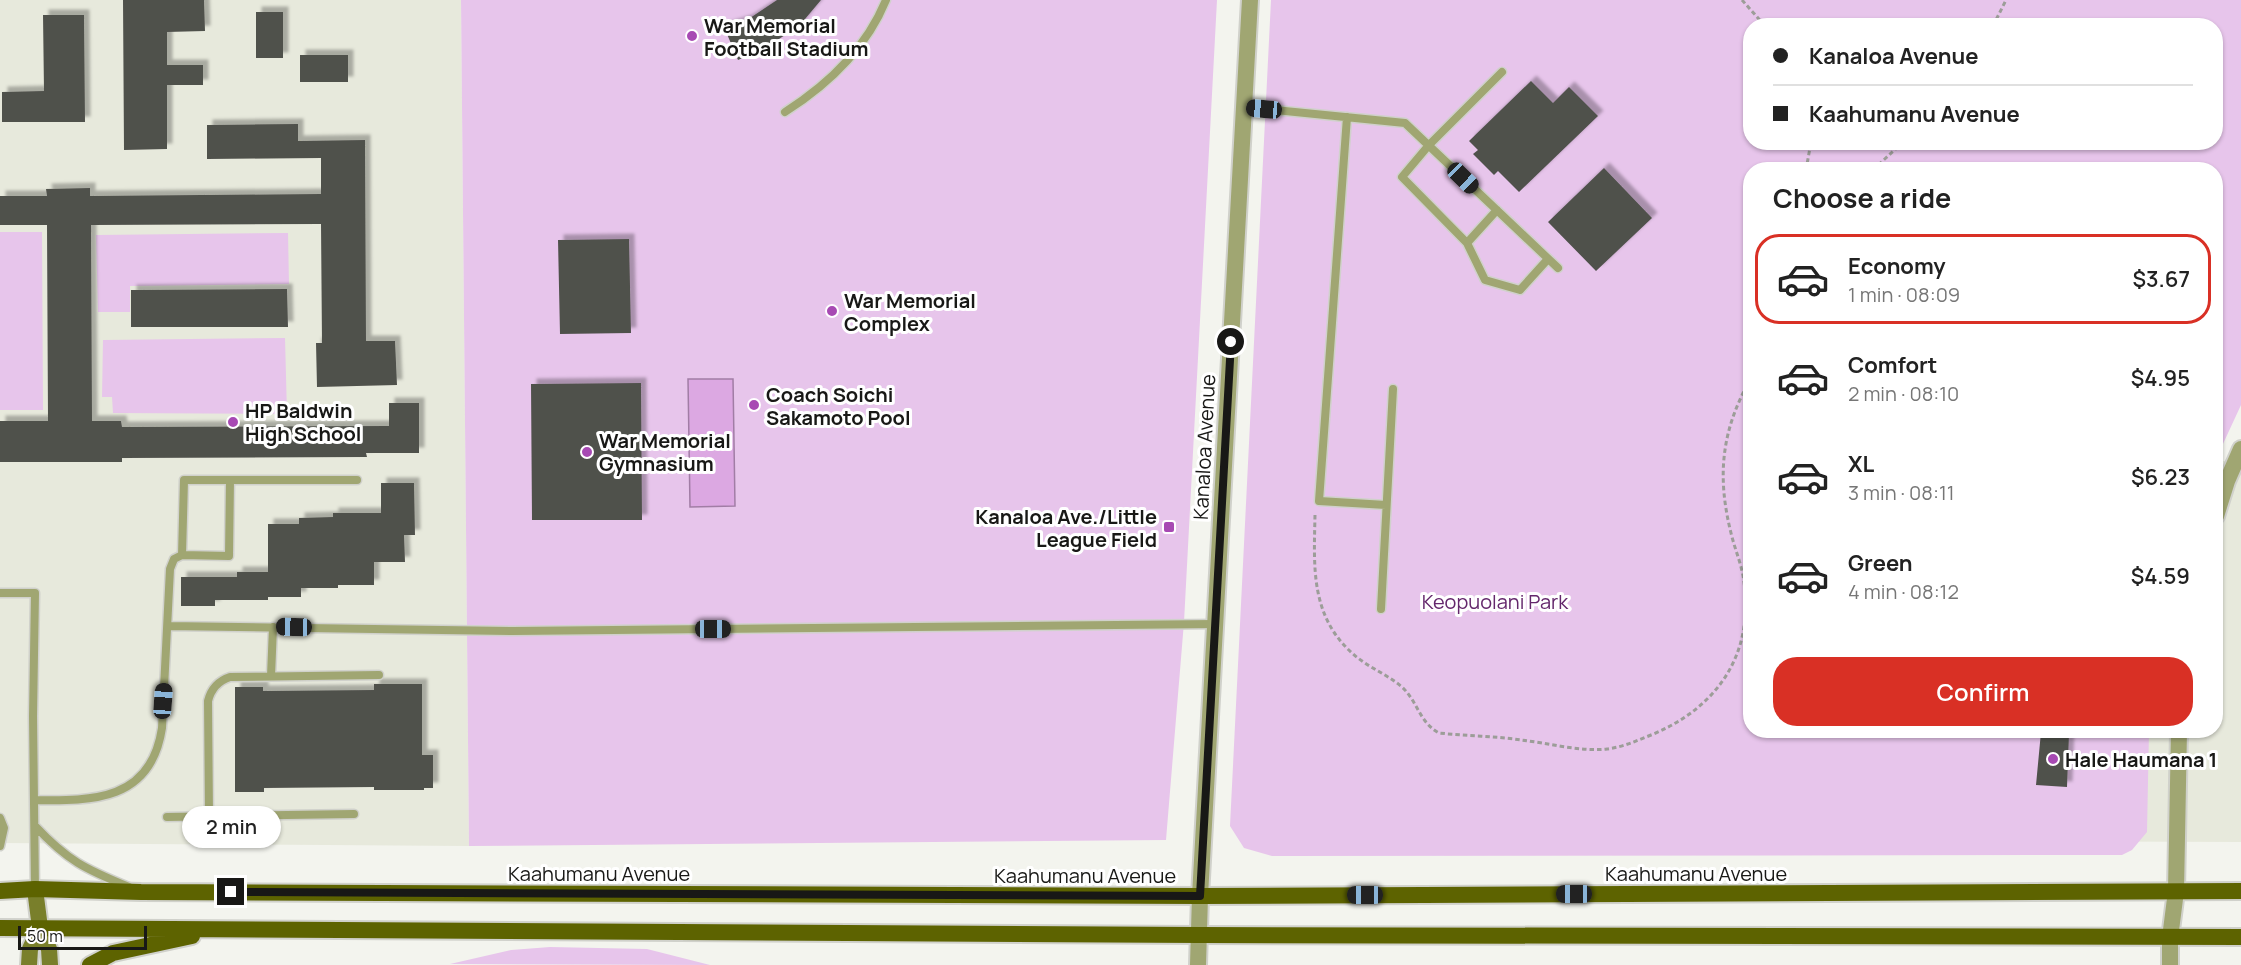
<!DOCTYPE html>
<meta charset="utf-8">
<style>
:root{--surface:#fff;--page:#f2f2f2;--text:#222;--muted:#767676;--line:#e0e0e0;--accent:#d93025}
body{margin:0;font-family:Manrope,sans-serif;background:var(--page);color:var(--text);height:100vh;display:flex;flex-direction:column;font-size:22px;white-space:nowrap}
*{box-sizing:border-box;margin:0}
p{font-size:20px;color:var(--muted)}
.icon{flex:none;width:33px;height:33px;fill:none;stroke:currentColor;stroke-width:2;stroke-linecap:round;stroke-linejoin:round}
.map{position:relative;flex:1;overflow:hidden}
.side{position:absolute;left:1743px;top:162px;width:480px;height:576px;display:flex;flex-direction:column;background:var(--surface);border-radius:24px;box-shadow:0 2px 4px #0004}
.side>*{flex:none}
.guide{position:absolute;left:1743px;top:18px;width:480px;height:132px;border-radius:24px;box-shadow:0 2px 4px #0004;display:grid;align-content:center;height:132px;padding:0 30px;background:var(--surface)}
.scale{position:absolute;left:18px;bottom:15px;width:129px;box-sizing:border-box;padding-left:6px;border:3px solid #181816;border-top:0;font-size:16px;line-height:21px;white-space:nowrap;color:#181816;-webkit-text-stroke:4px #fff;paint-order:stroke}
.end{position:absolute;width:27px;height:27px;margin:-14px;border:8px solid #181816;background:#fff;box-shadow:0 0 0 3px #fff}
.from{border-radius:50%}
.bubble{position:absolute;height:42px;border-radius:21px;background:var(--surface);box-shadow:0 2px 4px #0004;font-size:20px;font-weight:600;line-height:42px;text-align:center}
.car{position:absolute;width:18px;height:36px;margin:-18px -9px;border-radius:8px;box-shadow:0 0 4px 2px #0007;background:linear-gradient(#222 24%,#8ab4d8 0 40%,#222 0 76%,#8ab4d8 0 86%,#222 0)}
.guide b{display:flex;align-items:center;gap:21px;height:57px;font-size:22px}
.guide b+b{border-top:2px solid var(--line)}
.guide i{width:15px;height:15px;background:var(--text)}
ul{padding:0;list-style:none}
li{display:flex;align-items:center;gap:18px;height:90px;margin:0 12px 9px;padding:0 18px;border:3px solid transparent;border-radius:24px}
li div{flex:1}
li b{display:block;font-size:22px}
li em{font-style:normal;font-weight:600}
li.selected{border-color:var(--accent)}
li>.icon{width:54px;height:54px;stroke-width:1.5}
h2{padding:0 30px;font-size:27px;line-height:72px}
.cta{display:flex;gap:12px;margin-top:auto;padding:12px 30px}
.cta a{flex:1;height:69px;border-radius:24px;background:var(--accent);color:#fff;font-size:24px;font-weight:600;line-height:69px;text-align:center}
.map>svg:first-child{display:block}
.built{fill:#e7e9dc}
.green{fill:#e7c5eb;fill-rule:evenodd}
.water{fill:#dca8e2;stroke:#a17da5;stroke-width:1.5}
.building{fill:#50514c;filter:url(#shadow)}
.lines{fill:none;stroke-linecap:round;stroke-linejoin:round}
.service-casing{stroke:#d0d1cb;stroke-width:11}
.minor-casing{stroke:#d0d1cb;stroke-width:20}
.tertiary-casing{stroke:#d0d1cb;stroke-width:20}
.secondary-casing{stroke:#d0d1cb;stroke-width:20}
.primary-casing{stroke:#d0d1cb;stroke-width:20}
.path{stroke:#9c9d98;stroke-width:3;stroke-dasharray:4.5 3;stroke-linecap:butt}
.service{stroke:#a0a672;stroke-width:8}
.minor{stroke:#a0a672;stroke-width:16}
.tertiary{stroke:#a0a672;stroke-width:16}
.secondary{stroke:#797f2b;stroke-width:16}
.primary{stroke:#5d6300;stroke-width:16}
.route{stroke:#181816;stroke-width:8}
.poi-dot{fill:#a749b3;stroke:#fff;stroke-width:2}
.labels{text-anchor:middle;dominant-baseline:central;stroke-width:6;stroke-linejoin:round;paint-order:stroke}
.poi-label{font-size:20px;font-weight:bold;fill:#181816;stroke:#fff;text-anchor:start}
.street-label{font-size:20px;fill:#181816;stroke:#fff}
.park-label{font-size:20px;fill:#64276c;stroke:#fff}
</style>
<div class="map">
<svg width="2241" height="965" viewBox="0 0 2241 965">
<defs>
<filter id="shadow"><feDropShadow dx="5.5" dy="-5.5" stdDeviation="1.5" flood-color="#0004"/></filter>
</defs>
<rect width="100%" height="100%" fill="#f3f4ee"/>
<path class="built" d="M0,0H461L469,846L0,843Z
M2216,461H2241V842L2001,841L2004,731L2216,730Z"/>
<path class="green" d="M461,0H1217L1184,622L1166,840L469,846Z
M1271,0H2241V405L2216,459V170H1750V730L2149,731L2147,832L2132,850L2122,855L1272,856L1244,848L1230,826ZM1750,26H2216V142H1750Z
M0,232H42L43,410H0Z
M288,233L289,284L130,286V312H98L96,235Z
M285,338L287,414L113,413L112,397H102L103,340Z
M550,947L647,949L710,965L450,964L511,950Z"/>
<path class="water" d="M688,379H733L735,506L690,507Z"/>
<path class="building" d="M123,0H204L205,31L167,32V65H203V85H167V149L124,150Z
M777,0H821L800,25L767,47L738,60L724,27L747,20Z
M256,12H283V58H256Z
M43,15H84L85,122H2V92L44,91Z
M300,55H348V82H300Z
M1531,81L1553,103L1569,87L1598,116L1519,192L1498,171L1494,175L1473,154L1478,150L1469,141Z
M298,124V141L365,140L366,341H395L397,385L317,387L316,343H322L321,224L91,225L92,421H121L122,427L389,426V403H419V453H366L367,457L122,458V462H0V421H48L47,225H0V196H47L46,189L90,188V196L321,194V158L207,159V125Z
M1604,168L1652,218L1596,271L1548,222Z
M629,239L631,333L560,334L558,240Z
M287,289L288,327H131V290Z
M641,383L642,520H532L531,384Z
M381,483H414L415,535H404L405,562H374V585H338V588H301V597H268V600H215V606H181V577H237V572H268V524H299V518L333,517V513H381Z
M374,684H422V755H433V788H424V790H374V787L264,788V792H235V687H263V691L374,690Z
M2041,732L2069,734L2067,787L2036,785Z"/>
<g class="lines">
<defs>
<path id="service" d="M1244,107L1405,123L1558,268
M785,112C829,84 866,49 886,0
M1347,117L1319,501L1386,505
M1497,210L1467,243L1402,177L1429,145L1502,72
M1467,243L1485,280L1520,290L1548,259
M182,555L184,480H357
M0,593H35L33,716L35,889
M1381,609L1393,389
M168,626L513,631L1216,624
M271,676L273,627
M35,800C93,801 151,801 162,728L170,569L174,559L182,555L229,556L230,480
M209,816L208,701C211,689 218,681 230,677L379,675
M167,817L354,814
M0,818L4,828L0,846
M35,826C68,861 85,869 129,887"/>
<path id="minor" d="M2216,516L2227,481L2241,449
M2176,891L2179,730
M1198,965L1200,896L1250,0"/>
<path id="tertiary" d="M2170,965V938L2176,891"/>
<path id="secondary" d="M35,889L40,928L49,949L50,965
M29,965L30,949L40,928"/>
<path id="primary" d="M0,891L35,889L141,892L1200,896L2241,891
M0,928L1199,935L2241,937
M90,965L113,953L192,936"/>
</defs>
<use href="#service" class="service-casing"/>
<use href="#minor" class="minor-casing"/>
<use href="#tertiary" class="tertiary-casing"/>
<use href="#secondary" class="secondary-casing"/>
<use href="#primary" class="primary-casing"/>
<path class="path" d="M1742,0L1765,26
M1993,26L2006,0
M1806,170L1811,142
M1873,170L1903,142
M1315,515C1314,566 1310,615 1352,653C1367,667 1387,674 1402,687C1418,702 1419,722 1439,733C1466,736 1494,736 1521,740C1548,743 1580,752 1607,749C1623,747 1636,741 1651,735C1717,708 1754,655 1744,582C1742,565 1735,550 1731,533C1717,477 1721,431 1750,380"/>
<use href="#service" class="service"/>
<use href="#minor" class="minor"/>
<use href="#tertiary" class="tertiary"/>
<use href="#secondary" class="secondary"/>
<use href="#primary" class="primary"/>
</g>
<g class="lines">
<path class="route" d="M231,892L1200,896L1231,342"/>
</g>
<g class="poi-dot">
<circle cx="692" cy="36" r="6"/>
<circle cx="832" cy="311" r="6"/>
<circle cx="754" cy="405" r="6"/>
<circle cx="233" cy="422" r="6"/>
<circle cx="587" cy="452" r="6"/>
<rect x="1163" y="521" width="12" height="12" rx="3"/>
<circle cx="2053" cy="759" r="6"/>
</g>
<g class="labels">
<g class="poi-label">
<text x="704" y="25">War Memorial<tspan x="704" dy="23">Football Stadium</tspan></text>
<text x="844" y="300">War Memorial<tspan x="844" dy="23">Complex</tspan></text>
<text x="766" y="394">Coach Soichi<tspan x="766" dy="23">Sakamoto Pool</tspan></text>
<text x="245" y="410">HP Baldwin<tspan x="245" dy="23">High School</tspan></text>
<text x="599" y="440">War Memorial<tspan x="599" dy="23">Gymnasium</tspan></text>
<text x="1157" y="516" text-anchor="end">Kanaloa Ave./Little<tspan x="1157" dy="23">League Field</tspan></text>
<text x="2065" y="759">Hale Haumana 1</text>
</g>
<g class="street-label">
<text transform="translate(1204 447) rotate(-87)">Kanaloa Avenue</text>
<text x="599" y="873">Kaahumanu Avenue</text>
<text x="1696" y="873">Kaahumanu Avenue</text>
<text x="1085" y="875">Kaahumanu Avenue</text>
</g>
<g class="park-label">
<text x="1495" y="601">Keopuolani Park</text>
</g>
</g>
</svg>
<div class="scale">50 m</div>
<i class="end from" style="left:1231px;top:342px"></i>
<i class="end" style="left:231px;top:892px"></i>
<div class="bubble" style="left:182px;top:806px;width:99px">2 min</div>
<i class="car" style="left:1264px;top:109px;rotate:275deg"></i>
<i class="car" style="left:1463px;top:178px;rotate:134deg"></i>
<i class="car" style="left:294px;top:627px;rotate:271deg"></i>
<i class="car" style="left:713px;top:629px;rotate:90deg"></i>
<i class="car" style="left:163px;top:701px;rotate:4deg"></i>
<i class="car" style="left:1574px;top:894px;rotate:270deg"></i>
<i class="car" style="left:1365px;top:895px;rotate:270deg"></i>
<div class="guide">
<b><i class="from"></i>Kanaloa Avenue</b>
<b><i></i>Kaahumanu Avenue</b>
</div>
<section class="side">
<h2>Choose a ride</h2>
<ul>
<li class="selected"><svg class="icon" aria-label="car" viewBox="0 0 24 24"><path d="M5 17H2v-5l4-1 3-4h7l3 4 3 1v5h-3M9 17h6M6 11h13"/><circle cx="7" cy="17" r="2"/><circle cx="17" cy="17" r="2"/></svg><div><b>Economy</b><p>1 min · 08:09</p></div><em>$3.67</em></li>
<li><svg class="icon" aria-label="car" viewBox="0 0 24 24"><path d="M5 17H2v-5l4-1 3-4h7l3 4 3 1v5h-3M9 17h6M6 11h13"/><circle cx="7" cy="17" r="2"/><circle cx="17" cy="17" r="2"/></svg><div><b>Comfort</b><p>2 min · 08:10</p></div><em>$4.95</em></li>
<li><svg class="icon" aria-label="car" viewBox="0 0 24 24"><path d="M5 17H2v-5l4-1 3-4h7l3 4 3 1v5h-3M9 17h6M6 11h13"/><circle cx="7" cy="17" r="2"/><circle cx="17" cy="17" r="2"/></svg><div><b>XL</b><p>3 min · 08:11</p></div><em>$6.23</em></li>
<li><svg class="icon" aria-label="car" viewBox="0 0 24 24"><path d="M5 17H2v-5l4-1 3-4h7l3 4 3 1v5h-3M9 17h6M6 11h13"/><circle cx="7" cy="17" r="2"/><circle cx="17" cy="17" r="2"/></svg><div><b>Green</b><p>4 min · 08:12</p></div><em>$4.59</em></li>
</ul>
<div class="cta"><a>Confirm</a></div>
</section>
</div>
